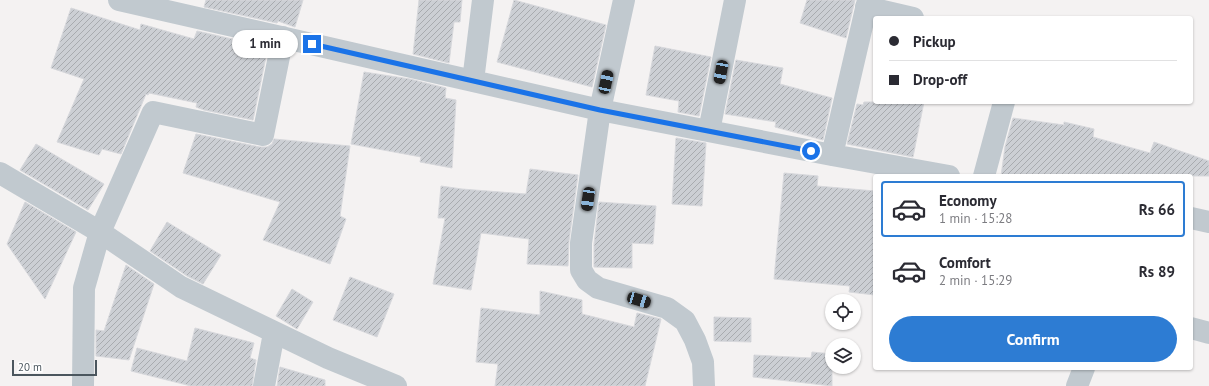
<!DOCTYPE html>
<meta charset="utf-8">
<style>
:root{--surface:#fff;--page:#f7f7f7;--text:#2b2b33;--muted:#7c7c81;--line:#e1e1e2;--accent:#2d7cd3}
body{margin:0;font-family:"PT Sans",sans-serif;background:var(--page);color:var(--text);height:100vh;display:flex;flex-direction:column;font-size:15px;white-space:nowrap}
*{box-sizing:border-box;margin:0}
p{font-size:13px;color:var(--muted)}
.icon{flex:none;width:22px;height:22px;fill:none;stroke:currentColor;stroke-width:2;stroke-linecap:round;stroke-linejoin:round}
.map{position:relative;flex:1;overflow:hidden}
.side{position:absolute;left:873px;top:174px;width:320px;height:196px;display:flex;flex-direction:column;background:var(--surface);border-radius:4px;box-shadow:0 1px 3px #0004}
.side>*{flex:none}
.banner{position:absolute;left:873px;top:16px;width:320px;height:88px;border-radius:4px;box-shadow:0 1px 3px #0004;display:grid;align-content:center;height:88px;padding:0 16px;background:var(--surface)}
.buttons{position:absolute;left:825px;top:294px;display:grid;gap:8px}
.buttons a{display:grid;place-items:center;width:36px;height:36px;border-radius:50%;background:var(--surface);box-shadow:0 1px 3px #0004;font-size:20px}
.scale{position:absolute;left:12px;bottom:10px;width:85px;box-sizing:border-box;padding-left:4px;border:2px solid #4b565e;border-top:0;font-size:11px;line-height:14px;white-space:nowrap;color:#4b565e;-webkit-text-stroke:3px #fff;paint-order:stroke}
.end{position:absolute;width:18px;height:18px;margin:-9px;border:5px solid #1a73e8;background:#fff;box-shadow:0 0 0 2px #fff}
.from{border-radius:50%}
.bubble{position:absolute;height:28px;border-radius:14px;background:var(--surface);box-shadow:0 1px 3px #0004;font-size:13px;font-weight:700;line-height:28px;text-align:center}
.car{position:absolute;width:12px;height:24px;margin:-12px -6px;border-radius:5px;box-shadow:0 0 3px 1px #0007;background:linear-gradient(#222 24%,#8ab4d8 0 40%,#222 0 76%,#8ab4d8 0 86%,#222 0)}
.banner b{display:flex;align-items:center;gap:14px;height:38px;font-size:15px}
.banner b+b{border-top:1px solid var(--line)}
.banner i{width:10px;height:10px;background:var(--text)}
ul{padding:7px 0 0;list-style:none}
li{display:flex;align-items:center;gap:12px;height:56px;margin:0 8px 6px;padding:0 8px;border:2px solid transparent;border-radius:4px}
li div{flex:1}
li b{display:block;font-size:15px}
li em{font-style:normal;font-weight:700}
li.on{border-color:var(--accent)}
li>.icon{width:36px;height:36px;stroke-width:1.5}
.cta{display:flex;gap:8px;margin-top:auto;padding:8px 16px}
.cta a{flex:1;height:46px;border-radius:24px;background:var(--accent);color:#fff;font-size:16px;font-weight:700;line-height:46px;text-align:center}
.map>svg:first-child{display:block}
.building{fill:url(#building-hatch);stroke:#d7d8dc}
.lines{fill:none;stroke-linecap:round;stroke-linejoin:round}
.minor{stroke:#c1c9cf;stroke-width:22}
.route{stroke:#1a73e8;stroke-width:5}
</style>
<div class="map">
<svg width="1209" height="386" viewBox="0 0 1209 386">
<defs>
<pattern id="building-hatch" width="6" height="6" patternUnits="userSpaceOnUse"><rect width="6" height="6" fill="#cccfd4"/><path d="M-1 1l2-2M0 6l6-6M5 7l2-2" fill="none" stroke="#a8abaf"/></pattern>
</defs>
<rect width="100%" height="100%" fill="#f4f2f2"/>
<path class="building" d="M206,0H303L295,27L278,21L277,23L204,7Z
M419,0H462L460,22H454L449,63L413,54Z
M514,0L606,25L592,87L497,62Z
M807,0H855L846,38L800,23Z
M71,8L140,30L141,24L194,39L197,31L268,47L253,120L204,110L196,107L197,103L149,93L148,95L146,94L121,154L102,149L99,155L57,142L84,79L51,68Z
M655,46L711,57L699,116L678,112L679,101L646,95Z
M736,60L783,68L780,84L832,98L823,140L775,127L776,122L725,114Z
M364,72L410,79L446,88L445,98L456,100L452,168L420,162L421,157L351,144Z
M864,102H924L913,157L847,144L857,104L863,105Z
M1013,118L1064,125V122L1094,129L1093,137L1150,153L1154,142L1209,161V176H1001L1005,147Z
M196,134L260,147H267L272,144L274,139L350,146L340,216L346,219L330,264L263,240L280,202L183,173Z
M676,138L706,143L702,206L672,204Z
M36,144L104,184L88,210L20,170Z
M530,169L578,175L569,241L568,266L527,264L529,239L481,233L471,290L433,284L445,218H438L441,186L462,189L526,194Z
M784,173L818,176L817,186L875,191V295L849,292L850,286L774,279Z
M25,202L76,232L45,299L7,244Z
M599,202L656,206L653,244L632,243V268L594,267V244Z
M167,222L221,255L203,284L187,276L150,251Z
M126,265L154,284L129,360L96,356V330L104,331Z
M350,277L394,294L377,337L333,320Z
M292,289L313,302L297,329L276,316Z
M540,291L582,300V314L634,327L637,313L661,319L645,386H495L498,364L476,362L481,308L540,315Z
M714,317L751,318V342L714,341Z
M195,328L254,343L250,358L256,360L252,386H191L131,371L137,348L187,361Z
M812,352L832,354V386L753,377L754,355L811,358Z
M280,367L325,380V386H277Z"/>
<g class="lines">
<path class="minor" d="M119,0L600,110L832,155L949,176
M624,0L600,110L581,243V270L587,280L598,288L667,308L685,321L695,340L703,362L704,386
M866,7L913,18
M473,81L483,0
M709,131L735,0
M832,155L868,0
M0,173L100,232L181,287L328,358L396,386
M984,176L1004,102
M1191,218L1209,222
M1191,328L1209,333
M83,386L84,288L100,232L153,112L263,135L283,37
M264,386L274,333
M1077,386L1084,368"/>
</g>
<g class="lines">
<path class="route" d="M312,44L600,110L811,151"/>
</g>
</svg>
<div class="buttons">
<a><svg class="icon" aria-label="locate" viewBox="0 0 24 24"><circle cx="12" cy="12" r="6"/><path d="M12 2v4M12 18v4M2 12h4M18 12h4"/></svg></a>
<a><svg class="icon" aria-label="layers" viewBox="0 0 24 24"><path d="M12 4l9 5-9 5-9-5zM3 14l9 5 9-5"/></svg></a>
</div>
<div class="scale">20 m</div>
<i class="end from" style="left:811px;top:151px"></i>
<i class="end" style="left:312px;top:44px"></i>
<div class="bubble" style="left:232px;top:30px;width:66px">1 min</div>
<i class="car" style="left:721px;top:72px;rotate:191deg"></i>
<i class="car" style="left:606px;top:82px;rotate:12deg"></i>
<i class="car" style="left:588px;top:199px;rotate:188deg"></i>
<i class="car" style="left:639px;top:300px;rotate:107deg"></i>
<div class="banner">
<b><i class="from"></i>Pickup</b>
<b><i></i>Drop-off</b>
</div>
<section class="side">
<ul>
<li class="on"><svg class="icon" aria-label="car" viewBox="0 0 24 24"><path d="M5 17H2v-5l4-1 3-4h7l3 4 3 1v5h-3M9 17h6M6 11h13"/><circle cx="7" cy="17" r="2"/><circle cx="17" cy="17" r="2"/></svg><div><b>Economy</b><p>1 min · 15:28</p></div><em>Rs 66</em></li>
<li><svg class="icon" aria-label="car" viewBox="0 0 24 24"><path d="M5 17H2v-5l4-1 3-4h7l3 4 3 1v5h-3M9 17h6M6 11h13"/><circle cx="7" cy="17" r="2"/><circle cx="17" cy="17" r="2"/></svg><div><b>Comfort</b><p>2 min · 15:29</p></div><em>Rs 89</em></li>
</ul>
<div class="cta"><a>Confirm</a></div>
</section>
</div>
